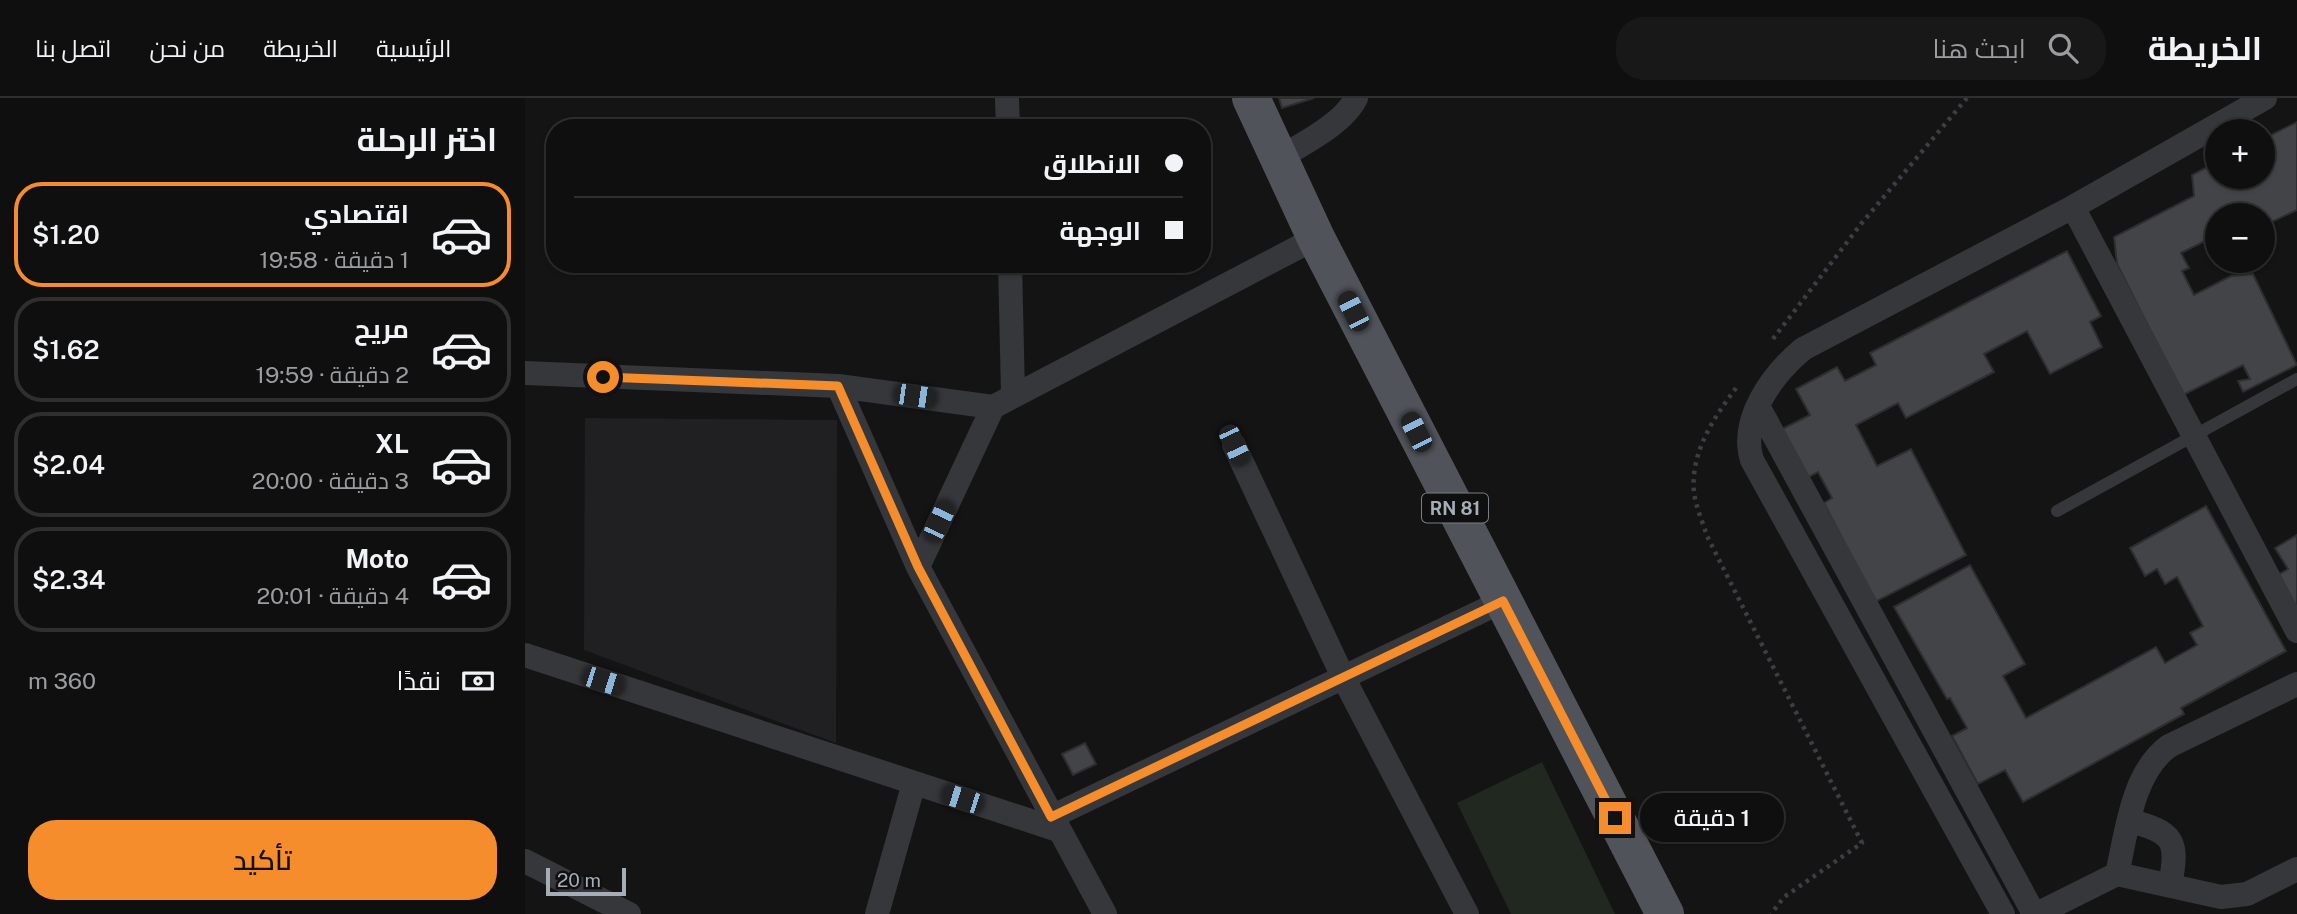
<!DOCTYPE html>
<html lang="ar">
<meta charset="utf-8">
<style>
:root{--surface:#0f0f10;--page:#181819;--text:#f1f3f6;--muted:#9b9c9f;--line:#2f2f30;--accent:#f58d2c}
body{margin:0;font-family:"Public Sans",Cairo,sans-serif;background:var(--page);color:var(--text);direction:rtl;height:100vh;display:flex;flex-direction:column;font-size:26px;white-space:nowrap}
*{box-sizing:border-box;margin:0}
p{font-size:23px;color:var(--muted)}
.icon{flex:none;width:38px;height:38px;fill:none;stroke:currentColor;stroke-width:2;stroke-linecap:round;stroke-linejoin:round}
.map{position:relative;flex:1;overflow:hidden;direction:ltr}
.panel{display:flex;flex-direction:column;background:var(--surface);width:525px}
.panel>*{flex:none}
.hud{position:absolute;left:21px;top:21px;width:665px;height:154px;border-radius:28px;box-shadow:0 2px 5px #0004,0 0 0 2px var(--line);direction:rtl;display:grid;align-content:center;height:154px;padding:0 28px;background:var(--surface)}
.tools{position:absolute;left:1680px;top:21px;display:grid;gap:14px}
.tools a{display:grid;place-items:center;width:70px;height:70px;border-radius:50%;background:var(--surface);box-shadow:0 2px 5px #0004,0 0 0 2px var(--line);font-size:35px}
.scale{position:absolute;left:21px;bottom:18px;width:80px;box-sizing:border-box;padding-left:7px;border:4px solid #a5adb6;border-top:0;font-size:19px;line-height:24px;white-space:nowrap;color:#a5adb6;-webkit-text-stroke:5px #0f0f10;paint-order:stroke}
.end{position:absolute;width:32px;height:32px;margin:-16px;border:9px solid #f58d2c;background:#111;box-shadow:0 0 0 4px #111}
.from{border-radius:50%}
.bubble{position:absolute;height:49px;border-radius:24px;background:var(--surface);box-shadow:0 2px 5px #0004,0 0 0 2px var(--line);font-size:23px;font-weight:600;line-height:49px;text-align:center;direction:rtl}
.car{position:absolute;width:21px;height:42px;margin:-21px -10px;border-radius:9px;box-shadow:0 0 5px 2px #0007;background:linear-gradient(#222 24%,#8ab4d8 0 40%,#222 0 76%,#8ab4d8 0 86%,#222 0)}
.hud b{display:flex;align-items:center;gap:24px;height:66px;font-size:26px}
.hud b+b{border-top:2px solid var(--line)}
.hud i{width:18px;height:18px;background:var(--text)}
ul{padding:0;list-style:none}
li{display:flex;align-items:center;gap:21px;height:105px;margin:0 14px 10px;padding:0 14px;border:4px solid var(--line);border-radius:28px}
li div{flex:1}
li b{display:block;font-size:26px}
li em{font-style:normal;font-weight:600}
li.active{border-color:var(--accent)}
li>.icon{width:63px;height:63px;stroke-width:1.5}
h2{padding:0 28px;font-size:32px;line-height:84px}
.pay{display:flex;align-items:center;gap:18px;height:77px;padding:0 28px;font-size:26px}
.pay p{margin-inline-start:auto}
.action{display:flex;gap:14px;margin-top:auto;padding:14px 28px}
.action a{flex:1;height:80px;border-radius:28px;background:var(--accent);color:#111;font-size:28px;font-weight:600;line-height:80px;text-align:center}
header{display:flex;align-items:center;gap:42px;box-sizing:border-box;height:98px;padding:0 35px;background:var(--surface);border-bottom:2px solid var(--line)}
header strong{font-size:33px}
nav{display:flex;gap:38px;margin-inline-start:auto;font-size:24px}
.search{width:490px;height:63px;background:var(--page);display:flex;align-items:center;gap:18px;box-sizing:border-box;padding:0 24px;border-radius:28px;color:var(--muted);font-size:26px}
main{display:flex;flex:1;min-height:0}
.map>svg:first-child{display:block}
.built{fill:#202022}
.green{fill:#202820}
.building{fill:#434448;stroke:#2e2e31;stroke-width:2}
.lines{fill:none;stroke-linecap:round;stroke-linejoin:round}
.path{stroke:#3b3e42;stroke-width:4.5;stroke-dasharray:3.5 5;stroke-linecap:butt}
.lane{stroke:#35373b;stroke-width:12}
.street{stroke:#35373b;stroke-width:24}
.primary{stroke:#50545a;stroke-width:38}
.route{stroke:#f58d2c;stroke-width:9}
.labels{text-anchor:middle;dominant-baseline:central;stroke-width:7;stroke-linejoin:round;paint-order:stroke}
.shield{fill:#0f0f10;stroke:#787e84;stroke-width:2}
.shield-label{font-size:18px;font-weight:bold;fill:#a5adb6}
</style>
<header>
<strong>الخريطة</strong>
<div class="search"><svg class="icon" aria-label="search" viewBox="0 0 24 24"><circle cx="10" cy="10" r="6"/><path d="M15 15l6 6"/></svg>ابحث هنا</div>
<nav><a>الرئيسية</a><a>الخريطة</a><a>من نحن</a><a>اتصل بنا</a></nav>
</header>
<main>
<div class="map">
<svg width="1772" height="816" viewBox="0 0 1772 816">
<rect width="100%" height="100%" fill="#141415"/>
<path class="built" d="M60,320L312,322L311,645L59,552Z"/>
<path class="green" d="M1017,664L1090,816H986L932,705Z"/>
<path class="building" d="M754,0H789L757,10Z
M1772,24V112L1738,128V117H1692V137L1656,155L1664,170L1657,173L1669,197L1706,178L1728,176L1772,267L1718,294L1713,283L1725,281L1718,267L1658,297L1592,166L1589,139L1669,98L1667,77L1692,64V79H1738V41Z
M1542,153L1576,218L1565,224L1577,249L1525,276L1502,233L1459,256L1469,274L1381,320L1373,305L1331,327L1352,368L1386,351L1441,457L1350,504L1299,405L1307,400L1293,374L1280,381L1255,332L1285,317L1271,291L1312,269L1320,283L1351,267L1345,255Z
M1681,408L1761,553L1656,610L1659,616L1498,704L1480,672L1453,686L1427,638L1442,630L1425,600L1422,601L1369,509L1445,467L1500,566L1478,578L1501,620L1631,549L1640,565L1672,547L1665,535L1678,528L1652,479L1640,486L1632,471L1620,478L1605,450Z
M1772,437V518L1749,479L1763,471L1750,450Z
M560,645L571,666L548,677L537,656Z"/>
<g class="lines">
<path class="path" d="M1248,241L1336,126L1442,0
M1211,290C1188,321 1165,355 1169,395C1171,409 1178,425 1182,438L1337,745L1259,799L1246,816"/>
<path class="lane" d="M1532,413L1772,281"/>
<path class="street" d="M482,0L483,30
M754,60C778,46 819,25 831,0
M1548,109L1772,533
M485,166L488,296
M0,275L313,288L393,469L580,816
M313,288L468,309
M1233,308L1509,816
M709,347L818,579L942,816
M393,469L468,309L791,140
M0,557L533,732
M526,719L978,503
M1605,723C1649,734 1654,743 1645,787
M0,763L104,816
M1592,776C1602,733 1607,675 1644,648L1772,586
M352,816L389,685
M1478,816L1227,362C1214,321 1248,276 1278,251L1548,109L1740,0
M1512,816L1592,776L1696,799L1722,796L1772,771"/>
<path class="primary" d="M726,0L791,140L1140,816"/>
</g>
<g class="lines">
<path class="route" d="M78,279L313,288L393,469L526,719L978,503L1090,720"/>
</g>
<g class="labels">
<rect class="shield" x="897" y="395.5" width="66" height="29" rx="5"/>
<g class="shield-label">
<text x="930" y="410">RN 81</text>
</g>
</g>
</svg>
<div class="tools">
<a>+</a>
<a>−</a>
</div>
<div class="scale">20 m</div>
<i class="end from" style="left:78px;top:279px"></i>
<i class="end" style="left:1090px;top:720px"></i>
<div class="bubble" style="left:1115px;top:695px;width:144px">1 دقيقة</div>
<i class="car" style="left:828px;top:213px;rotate:333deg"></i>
<i class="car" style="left:390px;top:298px;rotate:98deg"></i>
<i class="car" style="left:891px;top:334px;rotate:333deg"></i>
<i class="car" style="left:709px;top:347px;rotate:155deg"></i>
<i class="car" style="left:414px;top:423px;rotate:25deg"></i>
<i class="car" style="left:78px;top:583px;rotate:108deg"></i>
<i class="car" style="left:437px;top:701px;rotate:288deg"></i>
<div class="hud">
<b><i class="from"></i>الانطلاق</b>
<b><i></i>الوجهة</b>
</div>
</div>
<section class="panel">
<h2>اختر الرحلة</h2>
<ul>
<li class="active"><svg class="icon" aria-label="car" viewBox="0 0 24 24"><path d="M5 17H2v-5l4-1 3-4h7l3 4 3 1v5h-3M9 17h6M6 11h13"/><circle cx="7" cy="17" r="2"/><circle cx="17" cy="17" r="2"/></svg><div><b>اقتصادي</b><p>1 دقيقة · 19:58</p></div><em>$1.20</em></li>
<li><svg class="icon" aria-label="car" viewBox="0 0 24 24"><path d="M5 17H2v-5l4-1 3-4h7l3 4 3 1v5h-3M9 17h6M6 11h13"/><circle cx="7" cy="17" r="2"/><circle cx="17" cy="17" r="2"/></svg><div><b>مريح</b><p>2 دقيقة · 19:59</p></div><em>$1.62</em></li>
<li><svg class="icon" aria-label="car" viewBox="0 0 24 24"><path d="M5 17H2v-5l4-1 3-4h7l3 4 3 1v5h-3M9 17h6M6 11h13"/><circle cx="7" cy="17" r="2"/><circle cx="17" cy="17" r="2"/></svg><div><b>XL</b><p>3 دقيقة · 20:00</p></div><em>$2.04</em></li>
<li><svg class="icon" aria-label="car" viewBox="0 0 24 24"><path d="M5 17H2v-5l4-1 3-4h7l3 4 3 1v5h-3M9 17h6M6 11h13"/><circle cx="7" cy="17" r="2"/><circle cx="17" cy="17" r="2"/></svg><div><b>Moto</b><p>4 دقيقة · 20:01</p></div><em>$2.34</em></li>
</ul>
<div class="pay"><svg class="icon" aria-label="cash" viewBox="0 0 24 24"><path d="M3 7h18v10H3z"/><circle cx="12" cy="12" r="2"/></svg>نقدًا<p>360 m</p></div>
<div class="action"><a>تأكيد</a></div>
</section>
</main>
